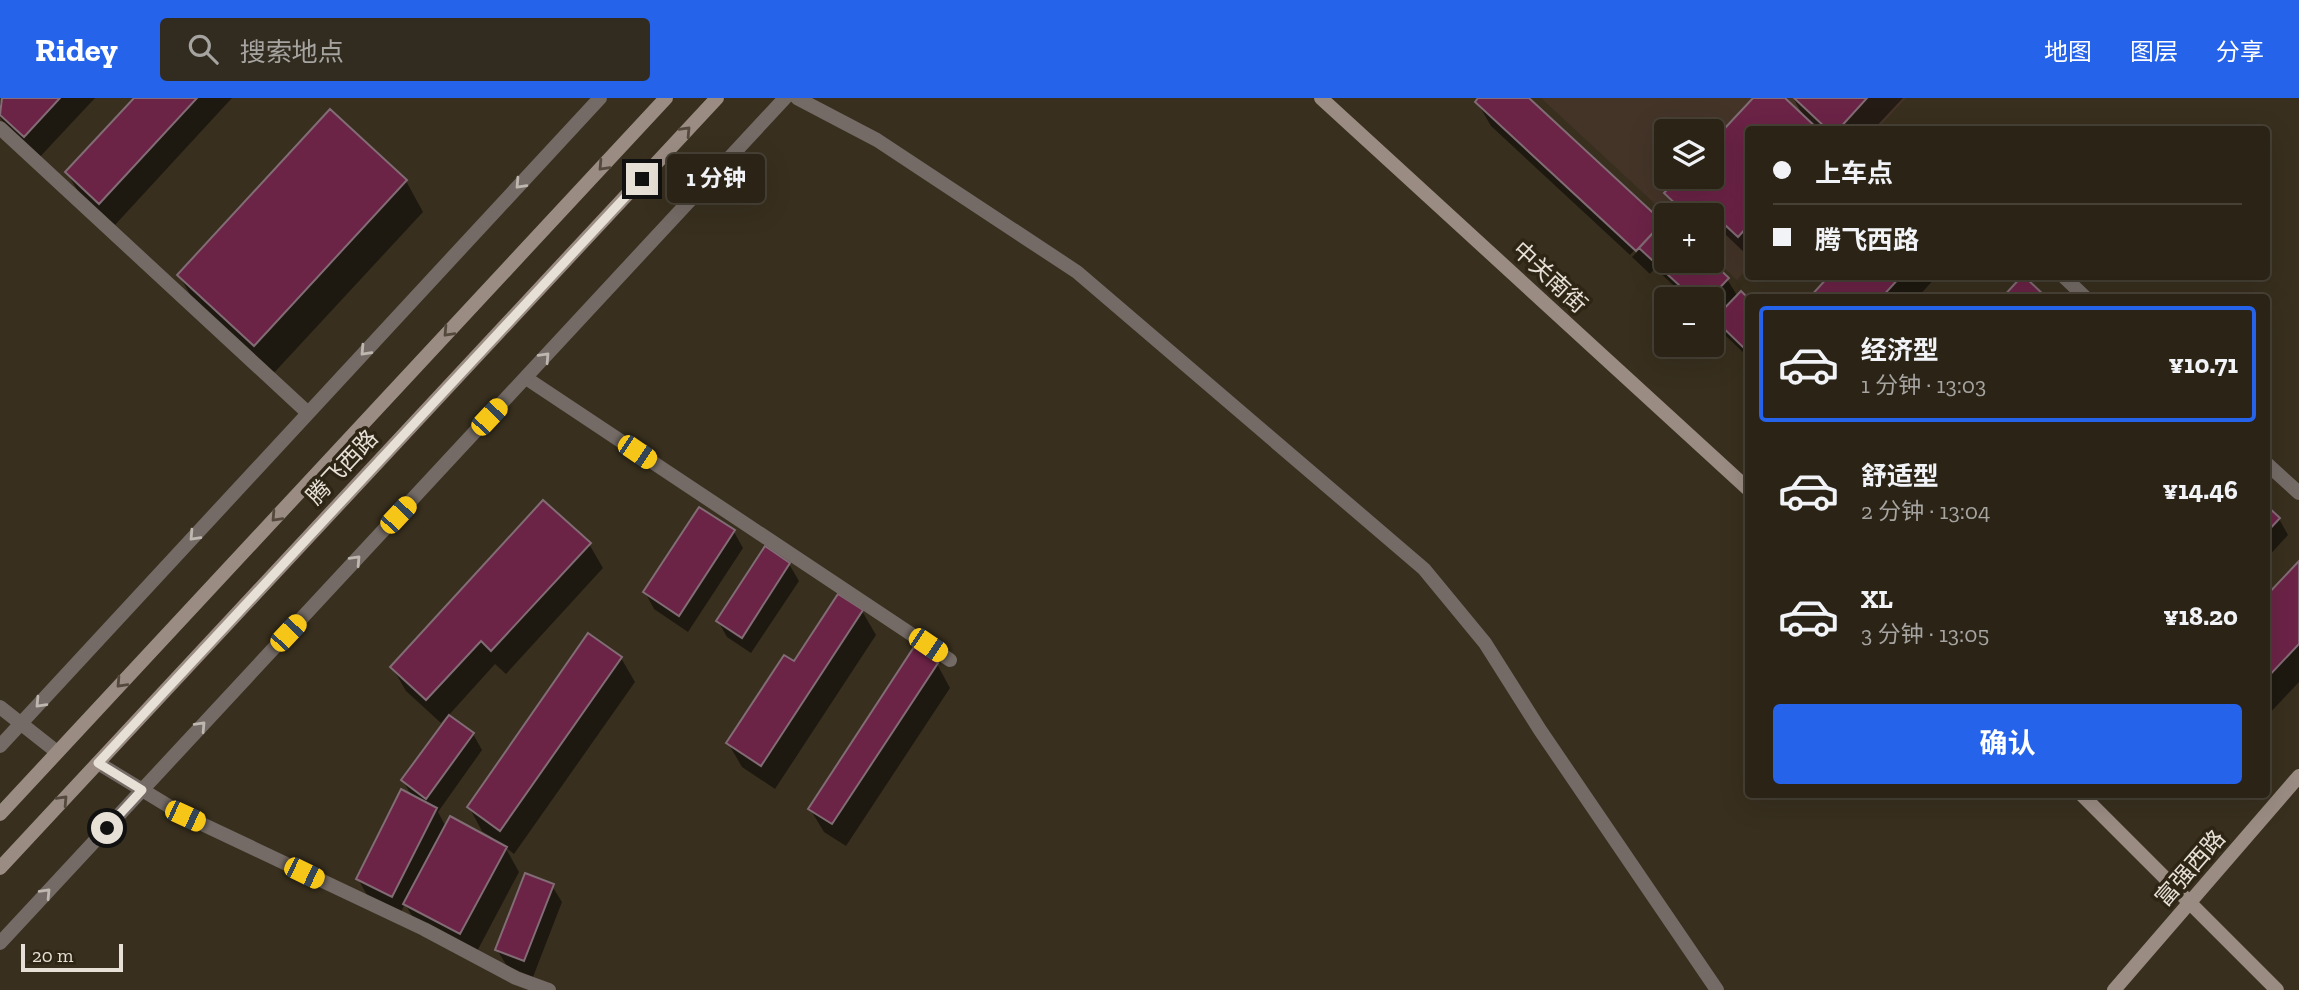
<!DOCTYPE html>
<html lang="zh">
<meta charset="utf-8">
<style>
:root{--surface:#2a2316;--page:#322b1f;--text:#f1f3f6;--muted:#a5a4a1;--line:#464035;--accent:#2563eb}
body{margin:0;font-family:"Zilla Slab","Noto Sans SC",serif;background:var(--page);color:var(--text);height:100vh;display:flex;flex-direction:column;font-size:26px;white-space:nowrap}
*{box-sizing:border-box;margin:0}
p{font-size:23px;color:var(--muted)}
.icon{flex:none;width:38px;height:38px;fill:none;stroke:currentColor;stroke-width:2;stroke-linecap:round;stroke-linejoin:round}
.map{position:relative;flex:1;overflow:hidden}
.sheet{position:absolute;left:1745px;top:196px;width:525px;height:504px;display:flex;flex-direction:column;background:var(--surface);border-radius:7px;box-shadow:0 7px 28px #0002,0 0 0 2px var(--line)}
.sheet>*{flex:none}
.hud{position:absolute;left:1745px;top:28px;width:525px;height:154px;border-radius:7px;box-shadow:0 7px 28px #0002,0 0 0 2px var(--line);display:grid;align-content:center;height:154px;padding:0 28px;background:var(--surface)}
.tools{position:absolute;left:1654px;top:21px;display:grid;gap:14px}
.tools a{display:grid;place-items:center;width:70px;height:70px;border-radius:7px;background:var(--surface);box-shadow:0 7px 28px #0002,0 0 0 2px var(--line);font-size:35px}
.scale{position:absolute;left:21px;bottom:18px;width:102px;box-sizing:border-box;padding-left:7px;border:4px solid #e6e0d6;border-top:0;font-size:19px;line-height:24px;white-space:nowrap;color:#e6e0d6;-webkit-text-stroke:5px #2e2515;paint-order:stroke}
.end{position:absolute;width:32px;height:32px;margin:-16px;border:9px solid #e6e0d6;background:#111;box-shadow:0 0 0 4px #111}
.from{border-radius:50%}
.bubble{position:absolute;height:49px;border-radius:7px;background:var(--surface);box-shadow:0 7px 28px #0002,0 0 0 2px var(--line);font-size:23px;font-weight:700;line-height:49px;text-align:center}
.car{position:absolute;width:21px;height:42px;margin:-21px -10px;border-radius:9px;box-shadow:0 0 5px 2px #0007;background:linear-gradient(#f5c518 24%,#345 0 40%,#f5c518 0 76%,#345 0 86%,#f5c518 0)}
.hud b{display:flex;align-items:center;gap:24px;height:66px;font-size:26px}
.hud b+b{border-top:2px solid var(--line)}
.hud i{width:18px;height:18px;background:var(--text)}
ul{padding:12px 0 0;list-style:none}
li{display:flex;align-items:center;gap:21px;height:116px;margin:0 14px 10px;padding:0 14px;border:4px solid transparent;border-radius:7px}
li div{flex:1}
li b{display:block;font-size:26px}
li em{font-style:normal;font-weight:700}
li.on{border-color:var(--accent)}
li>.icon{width:63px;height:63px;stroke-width:1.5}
.button{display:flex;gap:14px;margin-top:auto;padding:14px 28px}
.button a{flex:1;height:80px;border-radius:7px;background:var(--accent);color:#fff;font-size:28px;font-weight:700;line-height:80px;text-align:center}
header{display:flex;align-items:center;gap:42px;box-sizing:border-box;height:98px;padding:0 35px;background:var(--accent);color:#fff}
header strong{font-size:33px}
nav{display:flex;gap:38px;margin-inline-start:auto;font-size:24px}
.search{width:490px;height:63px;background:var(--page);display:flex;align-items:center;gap:18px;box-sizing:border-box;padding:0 24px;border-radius:7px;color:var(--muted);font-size:26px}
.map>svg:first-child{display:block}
.education{fill:#443428;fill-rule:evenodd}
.shadow{fill:#0007}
.building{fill:#6b2346;stroke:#826c75;stroke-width:2}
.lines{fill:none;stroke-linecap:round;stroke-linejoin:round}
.lane{stroke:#746b66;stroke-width:14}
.street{stroke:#746b66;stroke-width:14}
.secondary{stroke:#9a8c83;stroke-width:14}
.oneway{stroke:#54493c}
.oneway2{stroke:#beb7af}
.route{stroke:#e6e0d6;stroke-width:9}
.labels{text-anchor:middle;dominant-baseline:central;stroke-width:7;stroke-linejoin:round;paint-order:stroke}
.street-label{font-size:23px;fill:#e6e0d6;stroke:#2e2515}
</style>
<header>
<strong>Ridey</strong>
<div class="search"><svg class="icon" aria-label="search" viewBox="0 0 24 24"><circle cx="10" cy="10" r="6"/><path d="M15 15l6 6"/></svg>搜索地点</div>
<nav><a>地图</a><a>图层</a><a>分享</a></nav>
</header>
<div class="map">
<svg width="2299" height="892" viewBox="0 0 2299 892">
<rect width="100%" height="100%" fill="#382f1e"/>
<path class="education" d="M1541,0H1906L1877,31L1748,32V170L1737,182L1712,159V117H1667ZM1666,33H1712V79H1666Z"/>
<path class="shadow" d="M4,0H95L38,61L9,34L0,19V5Z
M136,0H232L114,128L81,98L67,75Z
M1481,0H1527L1663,126L1666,124V163H1708L1727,181L1738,199L1741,196L1748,203V259L1726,238L1716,220L1712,223V201H1688L1655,170L1650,176L1632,159L1660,130L1657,128L1630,157L1491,28L1477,4Z
M1755,0H1782L1804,19L1793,0H1903L1873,32H1748V158L1726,137L1713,150L1712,117H1679L1666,96L1682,79H1712V47Z
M330,14L406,83L423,114L272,277L196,207L179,177Z
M1831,178H1937L1917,200H1811Z
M2266,409L2279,421L2288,437L2266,461Z
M699,411L734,434L743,450L688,534L654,511L645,494Z
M589,446L603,470L506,576L495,566L448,618L473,636L482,652L438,714L446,729L491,742L493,740L482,733L469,709L589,538L621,560L635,584L514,756L505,749L519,774L474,859L419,830L405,806L401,814L367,797L358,781L413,700L403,683L448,620L446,619L441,625L406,593L392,569Z
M789,466L799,483L751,555L727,539L718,523Z
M2299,466V584L2266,619V501Z
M839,498L862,513L876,537L775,691L742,669L728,645L794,566Z
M937,566L950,590L846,748L824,734L810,711Z
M552,788L562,804L533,879L507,868L497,852Z"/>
<path class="building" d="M2,0H60L24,39L0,17Z
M134,0H197L99,106L65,74Z
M1478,0H1529L1663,124L1636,153L1475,4Z
M1753,0H1785L1819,32H1748V128L1738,139L1711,114L1708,117H1687L1664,95L1679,79H1712V44Z
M1794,0H1867L1838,32H1828Z
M330,11L407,82L254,248L177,177Z
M1666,121V163H1711L1729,180L1709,201H1694L1639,150Z
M1829,178H1901L1881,200H1809Z
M2022,178H2024L2047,200H2002Z
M1741,193L1748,200V254L1714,221Z
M543,402L591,445L491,553L481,543L426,602L390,569Z
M2266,407L2280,420L2266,435Z
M699,409L735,432L679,518L643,494Z
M765,448L790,465L742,540L716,523Z
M2299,463V546L2266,581V498Z
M838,496L863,512L761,668L726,645L784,557L794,563Z
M588,535L622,559L500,733L467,709Z
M914,549L938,565L832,726L808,711Z
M449,617L474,635L426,701L401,682Z
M401,691L437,710L392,799L356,781Z
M450,718L507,749L460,836L403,806Z
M525,775L554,786L524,863L495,852Z"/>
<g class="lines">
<path class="lane" d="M797,0L877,42L1077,174L1424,471L1485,545L1540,632L1717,892
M526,280L950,562
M98,665L185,718L424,831L516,880L549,892"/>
<path class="street" d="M0,30L308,315
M2063,178L2086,200
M2266,365L2299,395
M0,609L57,654
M0,648L600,0
M0,845L785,0"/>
<path class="secondary" d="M1321,0L1748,391
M2081,696L2277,892
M0,716L666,0
M0,770L717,0
M2114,892L2299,678"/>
</g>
<defs><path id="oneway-chevron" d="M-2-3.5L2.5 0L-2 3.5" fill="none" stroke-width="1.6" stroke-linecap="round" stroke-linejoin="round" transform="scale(1.75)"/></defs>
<g class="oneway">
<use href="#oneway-chevron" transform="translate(686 33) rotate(-47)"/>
<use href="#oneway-chevron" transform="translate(603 68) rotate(133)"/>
<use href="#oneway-chevron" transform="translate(448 234) rotate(133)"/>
<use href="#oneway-chevron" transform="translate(276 419) rotate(133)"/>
<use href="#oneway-chevron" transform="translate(121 585) rotate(133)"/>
<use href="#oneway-chevron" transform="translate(63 702) rotate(-47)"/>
</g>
<g class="oneway2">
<use href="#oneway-chevron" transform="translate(520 86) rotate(133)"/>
<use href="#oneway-chevron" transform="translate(365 253) rotate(133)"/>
<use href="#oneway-chevron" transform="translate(545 259) rotate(-47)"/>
<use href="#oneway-chevron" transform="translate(194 438) rotate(133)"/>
<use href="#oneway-chevron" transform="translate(356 462) rotate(-47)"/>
<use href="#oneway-chevron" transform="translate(40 605) rotate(133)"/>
<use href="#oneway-chevron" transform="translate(201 628) rotate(-47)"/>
<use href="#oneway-chevron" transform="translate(46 795) rotate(-47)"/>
</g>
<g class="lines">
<path class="route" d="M107,730L142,692L98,665L642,81"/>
</g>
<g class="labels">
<g class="street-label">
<text transform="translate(1550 179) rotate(43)">中关南街</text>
<text transform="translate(342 369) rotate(-47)">腾飞西路</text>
<text transform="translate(2190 770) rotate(-49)">富强西路</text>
</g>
</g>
</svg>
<div class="tools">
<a><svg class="icon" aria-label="layers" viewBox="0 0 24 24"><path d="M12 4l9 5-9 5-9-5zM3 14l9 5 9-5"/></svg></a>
<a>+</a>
<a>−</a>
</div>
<div class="scale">20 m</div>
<i class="end from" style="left:107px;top:730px"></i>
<i class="end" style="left:642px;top:81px"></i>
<div class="bubble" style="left:667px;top:56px;width:98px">1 分钟</div>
<i class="car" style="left:489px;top:319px;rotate:43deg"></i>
<i class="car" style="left:637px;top:354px;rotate:124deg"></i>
<i class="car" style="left:398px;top:417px;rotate:43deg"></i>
<i class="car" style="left:288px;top:535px;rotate:43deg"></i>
<i class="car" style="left:928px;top:547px;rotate:124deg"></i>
<i class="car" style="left:185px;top:718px;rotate:115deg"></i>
<i class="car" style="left:304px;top:775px;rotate:116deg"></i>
<div class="hud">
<b><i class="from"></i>上车点</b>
<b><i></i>腾飞西路</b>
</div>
<section class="sheet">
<ul>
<li class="on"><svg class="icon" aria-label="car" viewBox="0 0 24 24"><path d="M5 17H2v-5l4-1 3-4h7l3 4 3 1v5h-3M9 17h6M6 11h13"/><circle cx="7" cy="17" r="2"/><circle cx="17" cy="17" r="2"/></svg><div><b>经济型</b><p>1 分钟 · 13:03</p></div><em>¥10.71</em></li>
<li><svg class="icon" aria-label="car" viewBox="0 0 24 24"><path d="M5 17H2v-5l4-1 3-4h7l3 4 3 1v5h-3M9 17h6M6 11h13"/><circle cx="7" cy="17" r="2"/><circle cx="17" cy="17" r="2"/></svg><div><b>舒适型</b><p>2 分钟 · 13:04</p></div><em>¥14.46</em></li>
<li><svg class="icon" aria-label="car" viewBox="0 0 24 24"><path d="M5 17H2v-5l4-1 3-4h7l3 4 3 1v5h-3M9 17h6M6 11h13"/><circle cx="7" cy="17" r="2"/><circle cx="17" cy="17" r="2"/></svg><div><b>XL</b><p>3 分钟 · 13:05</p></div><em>¥18.20</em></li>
</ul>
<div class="button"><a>确认</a></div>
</section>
</div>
